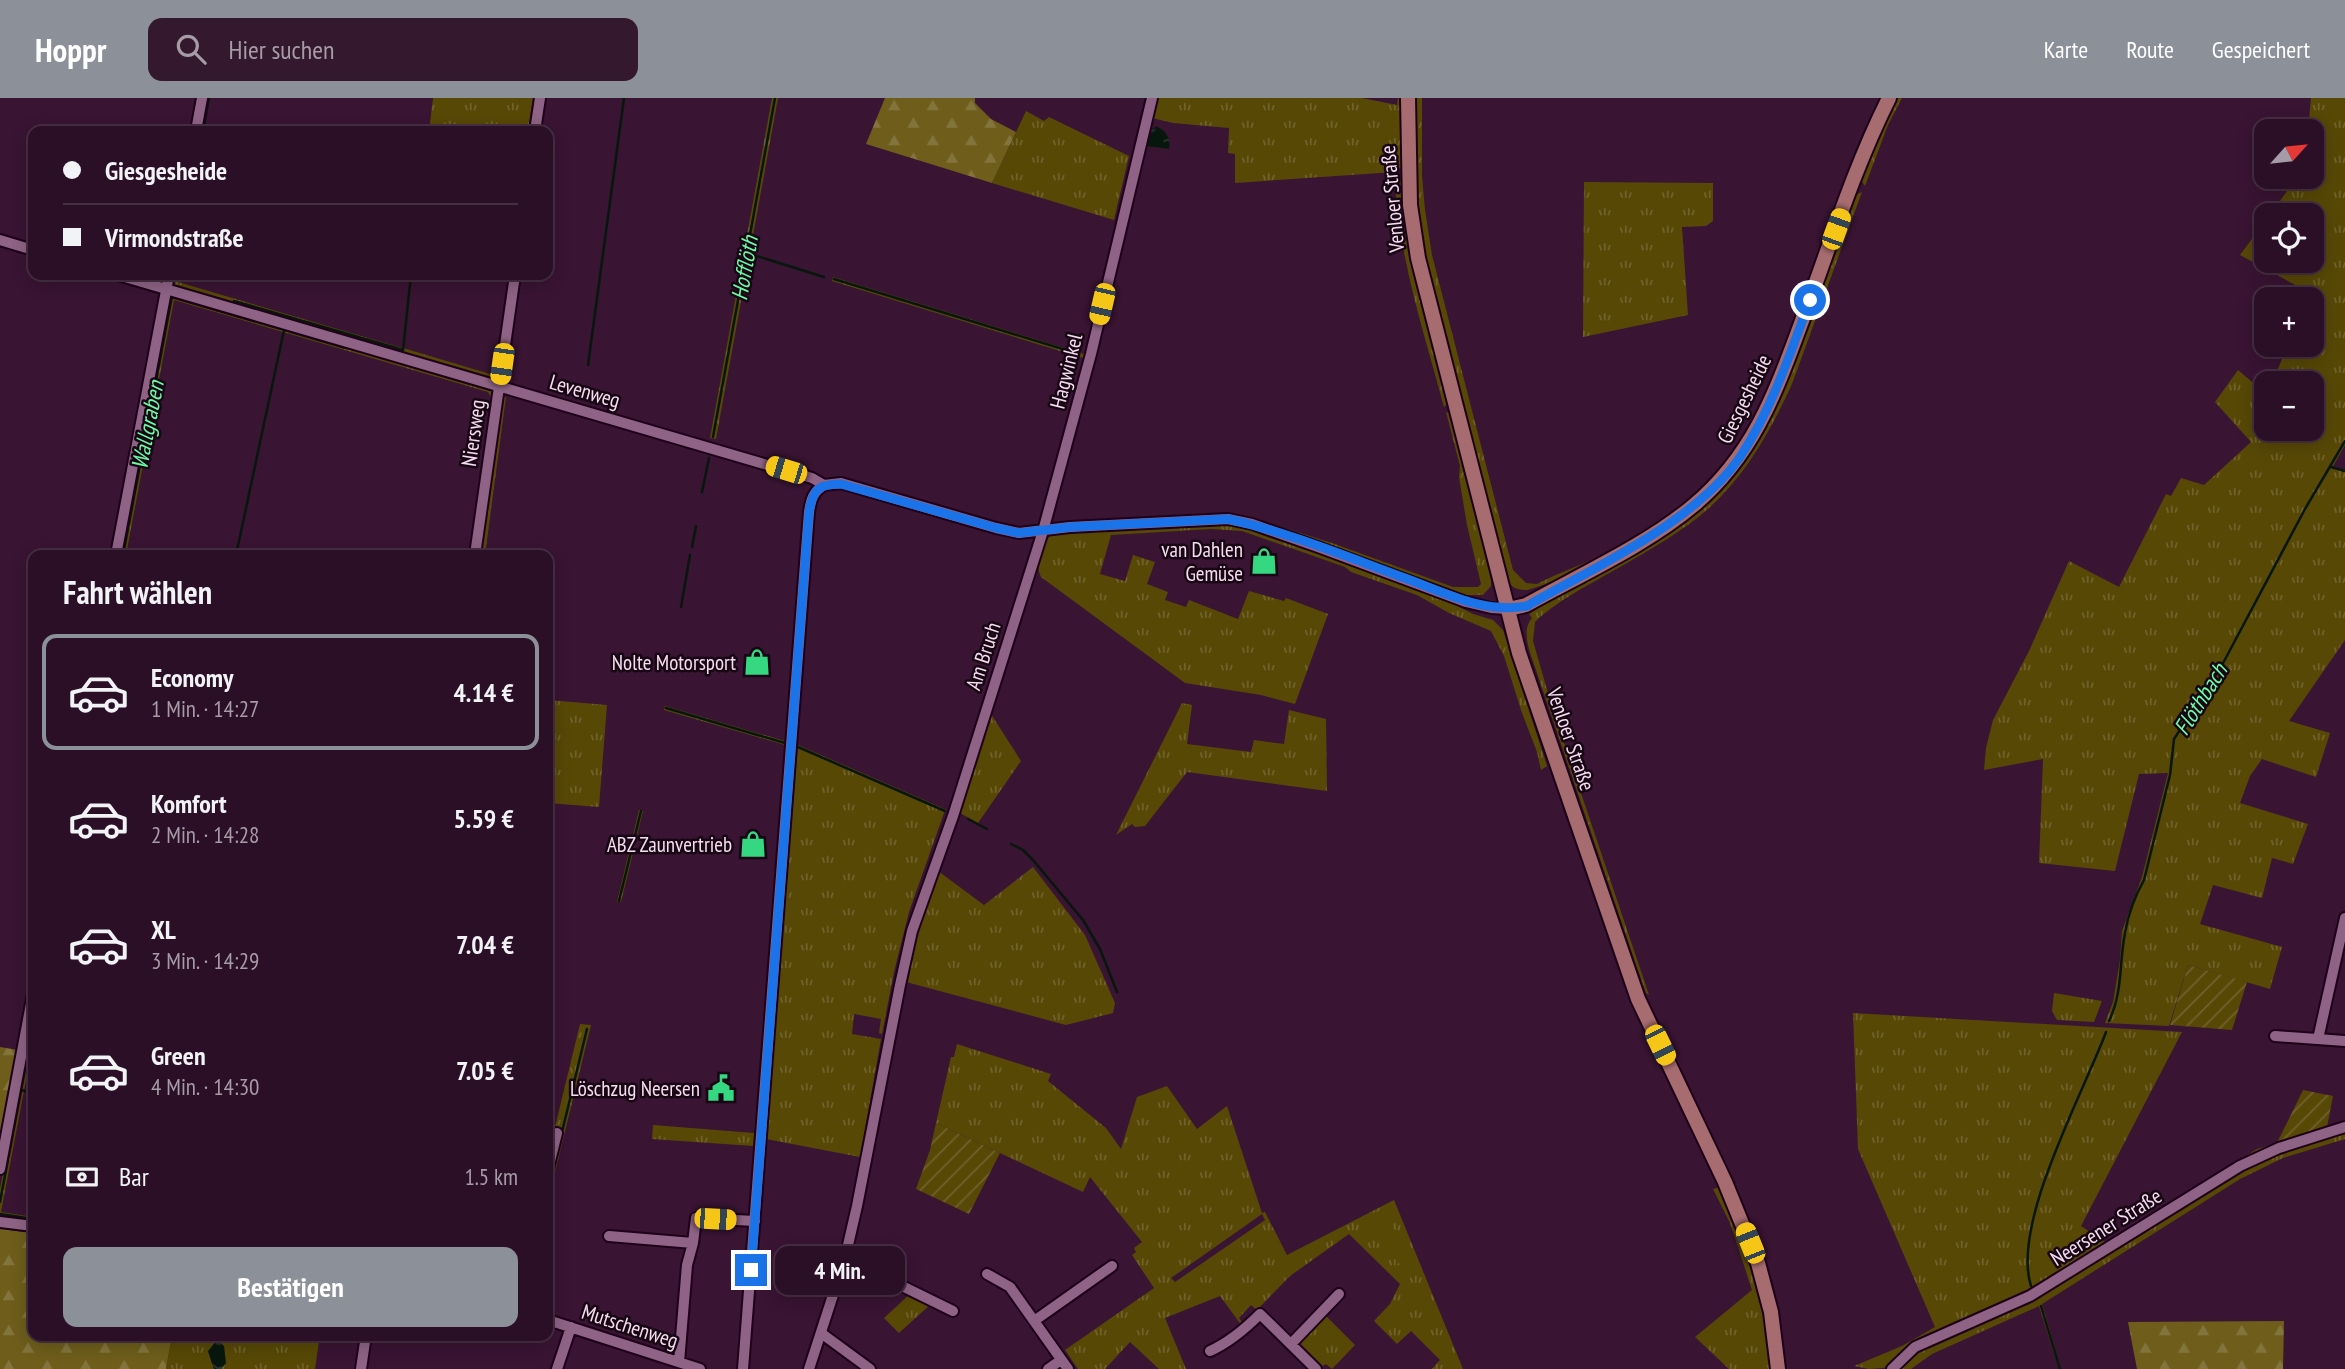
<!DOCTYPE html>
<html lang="de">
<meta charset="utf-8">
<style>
:root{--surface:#2b0f26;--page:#33182e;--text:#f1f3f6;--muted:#a69ca7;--line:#472f43;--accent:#8c9099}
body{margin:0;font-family:"PT Sans Narrow",sans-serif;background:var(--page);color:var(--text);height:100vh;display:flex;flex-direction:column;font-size:26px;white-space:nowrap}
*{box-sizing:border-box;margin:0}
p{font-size:23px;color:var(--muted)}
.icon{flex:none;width:38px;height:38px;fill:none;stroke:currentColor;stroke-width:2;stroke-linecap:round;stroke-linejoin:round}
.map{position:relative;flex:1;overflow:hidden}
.panel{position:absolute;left:28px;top:452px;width:525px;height:791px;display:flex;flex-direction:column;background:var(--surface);border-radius:14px;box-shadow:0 4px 18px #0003,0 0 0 2px var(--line)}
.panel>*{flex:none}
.banner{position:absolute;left:28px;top:28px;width:525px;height:154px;border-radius:14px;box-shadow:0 4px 18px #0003,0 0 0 2px var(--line);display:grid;align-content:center;height:154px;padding:0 35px;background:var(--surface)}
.needle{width:46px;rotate:63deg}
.buttons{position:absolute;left:2254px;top:21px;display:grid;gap:14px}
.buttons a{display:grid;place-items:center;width:70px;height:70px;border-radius:14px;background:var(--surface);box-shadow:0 4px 18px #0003,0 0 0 2px var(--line);font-size:35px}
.end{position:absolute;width:32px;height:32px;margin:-16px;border:9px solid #1a73e8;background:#fff;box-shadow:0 0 0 4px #fff}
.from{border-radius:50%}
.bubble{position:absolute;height:49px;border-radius:14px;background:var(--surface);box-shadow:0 4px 18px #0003,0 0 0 2px var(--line);font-size:23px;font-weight:700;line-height:49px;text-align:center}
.car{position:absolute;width:21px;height:42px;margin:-21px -10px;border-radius:9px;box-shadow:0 0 5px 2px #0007;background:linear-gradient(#f5c518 24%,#345 0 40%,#f5c518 0 76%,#345 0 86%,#f5c518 0)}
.banner b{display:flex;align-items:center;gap:24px;height:66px;font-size:26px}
.banner b+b{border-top:2px solid var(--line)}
.banner i{width:18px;height:18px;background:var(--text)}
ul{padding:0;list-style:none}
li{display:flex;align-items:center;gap:21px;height:116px;margin:0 14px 10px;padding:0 21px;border:4px solid transparent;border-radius:14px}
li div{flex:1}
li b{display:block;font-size:26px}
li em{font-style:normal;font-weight:700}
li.on{border-color:var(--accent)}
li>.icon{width:63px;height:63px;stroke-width:1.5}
h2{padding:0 35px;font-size:32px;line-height:84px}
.pay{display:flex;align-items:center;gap:18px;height:77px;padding:0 35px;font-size:26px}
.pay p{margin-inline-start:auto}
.button{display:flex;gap:14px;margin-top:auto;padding:14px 35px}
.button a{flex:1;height:80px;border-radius:14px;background:var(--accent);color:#fff;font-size:28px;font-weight:700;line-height:80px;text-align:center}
header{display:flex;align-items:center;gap:42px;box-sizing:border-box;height:98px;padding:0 35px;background:var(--accent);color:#fff}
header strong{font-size:33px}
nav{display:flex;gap:38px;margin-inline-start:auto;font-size:24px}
.search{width:490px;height:63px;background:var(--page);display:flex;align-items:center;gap:18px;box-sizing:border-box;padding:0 24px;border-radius:14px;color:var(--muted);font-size:26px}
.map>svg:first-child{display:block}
.grass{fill:url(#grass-tufts);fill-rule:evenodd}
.forest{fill:url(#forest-firs)}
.park{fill:#574806}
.garden{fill:url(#garden-furrows)}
.water{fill:url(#water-ripples)}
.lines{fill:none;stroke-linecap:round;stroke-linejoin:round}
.stream{stroke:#08170d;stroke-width:2.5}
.minor-casing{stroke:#1f001a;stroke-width:14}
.major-casing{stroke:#1f001a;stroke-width:18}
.minor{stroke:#8e6385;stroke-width:10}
.major{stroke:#a76c6f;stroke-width:14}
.route{stroke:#1a73e8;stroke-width:9}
.labels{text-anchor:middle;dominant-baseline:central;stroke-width:5;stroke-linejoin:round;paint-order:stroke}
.street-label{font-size:21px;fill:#f5dcef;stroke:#170714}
.poi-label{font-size:21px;fill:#f5dcef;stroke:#170714;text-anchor:end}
.water-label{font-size:23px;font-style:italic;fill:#6cfba5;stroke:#170714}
</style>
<header>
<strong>Hoppr</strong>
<div class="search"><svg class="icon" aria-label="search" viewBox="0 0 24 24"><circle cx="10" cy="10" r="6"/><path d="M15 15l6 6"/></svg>Hier suchen</div>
<nav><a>Karte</a><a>Route</a><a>Gespeichert</a></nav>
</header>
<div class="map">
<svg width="2345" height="1271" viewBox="0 0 2345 1271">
<defs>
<pattern id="grass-tufts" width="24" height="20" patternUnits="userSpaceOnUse" patternTransform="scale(1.75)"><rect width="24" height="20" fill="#574806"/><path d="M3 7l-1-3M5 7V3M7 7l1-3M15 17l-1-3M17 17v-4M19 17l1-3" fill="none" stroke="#70622b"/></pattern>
<pattern id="forest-firs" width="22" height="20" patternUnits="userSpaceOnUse" patternTransform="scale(1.75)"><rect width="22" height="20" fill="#6e5d1b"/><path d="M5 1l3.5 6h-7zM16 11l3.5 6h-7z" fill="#83743c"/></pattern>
<pattern id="garden-furrows" width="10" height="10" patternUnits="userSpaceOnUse" patternTransform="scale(1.75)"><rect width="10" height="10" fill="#574806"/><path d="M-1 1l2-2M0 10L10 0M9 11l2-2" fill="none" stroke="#70622b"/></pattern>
<pattern id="water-ripples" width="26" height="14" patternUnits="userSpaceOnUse" patternTransform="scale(1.75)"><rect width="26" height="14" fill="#08170d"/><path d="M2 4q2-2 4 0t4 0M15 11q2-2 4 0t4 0" fill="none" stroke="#2d3831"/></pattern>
</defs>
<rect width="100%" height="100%" fill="#391433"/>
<path class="grass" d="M433,0H533L528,33H482L449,27L448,33H429Z
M772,0H778L716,341L710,340Z
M1157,0H1362L1397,7L1398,0H1403L1402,69L1395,74L1235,85V56L1228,55L1229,30L1173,25L1152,20Z
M1413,0H1422V78L1425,112L1432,157L1513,472L1526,485L1537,486C1556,476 1576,469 1596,460C1657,432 1716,390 1750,331C1773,290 1787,245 1803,201L1805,204C1789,245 1776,288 1755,327C1721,389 1662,430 1600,460C1577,471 1552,486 1527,492C1516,492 1509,489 1505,477L1425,169L1417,127L1413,77Z
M1893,0H1902L1888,27L1865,88L1859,79Z
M2311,0H2345V347L2332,370L2345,374V542L2289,623L2330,635L2316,679L2262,661L2250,678L2240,705L2308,726L2293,766L2272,760L2262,800L2213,787L2200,826L2282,849L2270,891L2188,867L2169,928L2105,925L2113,904L2120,862L2122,833L2142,779L2168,675L2139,676L2115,773L2039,765L2043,661L1984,672L1986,650L1993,622L2029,553L2069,463L2119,489L2166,396L2171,398L2181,380L2204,387L2251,344L2215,304L2238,272L2266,296V331H2312V285H2272L2288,247H2312V201H2308L2310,195L2240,157L2266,122V163H2312V117H2270L2297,79H2312V33H2308Z
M1026,13L1044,23L1049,19L1129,58L1114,122L992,85Z
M1395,80L1401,81L1403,88L1448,305L1444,309C1424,234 1398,158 1395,80Z
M1584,84L1713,85V123L1706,128L1682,129L1688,217L1583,239Z
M1862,94L1792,286C1771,332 1747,375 1709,410C1683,433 1651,451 1620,469C1594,484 1556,503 1535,524L1533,543L1552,609L1649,897L1646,895L1635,864L1538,578C1533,561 1519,535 1532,520L1529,516L1584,480L1659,437L1742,363L1853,98Z
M173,177H179L178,184L402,250L412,177L403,250L490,276L495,273L493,284L176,191L171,187Z
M833,179L1084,256L1083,260L832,183Z
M175,198L493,289L491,299L488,294L174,202L126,457H120L169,200Z
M501,299H506L485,457H479Z
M1446,314L1451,316L1491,482V488L1483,497H1462L1255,422L1161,420L1156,418L1215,415L1247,418L1332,445L1453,489H1478L1481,486L1467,427L1459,379L1460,368Z
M1226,425L1245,429L1428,493L1473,516L1493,522L1503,532L1547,668L1541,672L1537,654L1522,615L1504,558L1491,533L1449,515L1417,497L1351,474L1345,469L1242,433L1211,431L1111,437L1100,476L1125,483L1133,457L1155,464L1147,486L1168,494L1165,502L1186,509L1189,502L1238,521L1249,493L1284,503L1286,500L1328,516L1295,606L1261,597L1185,585L1041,479C1034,464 1041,447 1052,436Z
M548,602L607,607L599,709L548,705Z
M1182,605L1192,607L1187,646L1251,654L1254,642L1284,646L1289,612L1326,621L1327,693L1187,674L1145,728L1135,729L1132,726L1116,737Z
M665,608L785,643V647L664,612Z
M991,616L1021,663L978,725L960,715Z
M798,647L947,712L944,715L909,814L894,874L882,936L879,935L881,921L854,916L852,936L881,941L860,1059L766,1041Z
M639,712L643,713L621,804H617Z
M1033,769L1085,837L1115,905L1113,915L1066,927L906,884L922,818L938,773L984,807Z
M2054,895L2102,903L2094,924L2057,922L2052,913Z
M1853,915L2182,934L2081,1128L2107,1145L2257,1051L2345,1025L2277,1047L2031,1194L1937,1233L1910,1247L1884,1270L1869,1271L1854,1268L1902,1248L1935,1229L1858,1051Z
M33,916V945L1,1114L33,1119V1124L0,1120V1091Z
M580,926L591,927L548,1103V1085L561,1035L554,1033Z
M957,946L1051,976L1048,983L1106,1030L1121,1051L1137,999L1167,988L1197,1031L1227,1008L1262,1115L1265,1114L1287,1157L1394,1102L1463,1271H1432L1440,1262L1411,1233L1397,1246L1374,1223L1390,1206L1400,1186L1349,1136L1290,1178L1257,1212L1251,1207L1239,1220L1243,1226L1242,1228L1220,1198L1165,1220L1186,1271H1159L1130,1244L1105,1271H1078L1065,1252L1154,1190L1132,1157L1136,1154L1134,1150L1142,1144L1090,1079L1083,1094L936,1025L951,959H954ZM1262,1116L1265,1122L1175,1184L1171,1180Z
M653,1027L754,1035L753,1048L652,1041Z
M2345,1033V1041L2283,1060L2240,1081L2042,1206L2061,1271H2059L2039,1208L1932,1256L1911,1271H1898L1921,1252L2018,1209L2242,1071L2263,1060Z
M1717,1090H1720C1745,1150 1769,1206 1771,1271H1729L1695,1239L1752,1192L1730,1125L1713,1091Z
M911,1195L932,1205L899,1235L884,1220Z
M1326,1218L1355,1247L1332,1271L1326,1266L1321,1269L1298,1246Z
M172,1237H320L315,1271H219H221L208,1253L214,1271H166Z"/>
<path class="forest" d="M885,0H975V5L991,21L1016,34L992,85L866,46Z
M0,949L18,952L0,1047Z
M0,1131L33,1135V1237H172L166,1271H0Z
M2284,1223L2283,1271H2137L2128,1224Z"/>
<path class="park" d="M1382,1111L1413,1162L1405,1171L1358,1125Z"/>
<path class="garden" d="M2188,867L2247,884L2232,932L2170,927Z
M2303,992L2333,998L2327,1029L2277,1045Z
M936,1025L1000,1055L969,1116L916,1091L930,1052Z"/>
<path class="water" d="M1156,28C1166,32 1171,41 1169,51L1147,48L1151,33Z
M217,1242L224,1248L226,1265L221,1271H214L208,1253Z"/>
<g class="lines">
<path class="stream" d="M203,33L209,0
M0,148L33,158
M747,155L824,179
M99,177L117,182
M175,180L176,177
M834,181L1079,256
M172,199L346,250
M234,203L403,252L411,177
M588,267L624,0
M713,339L775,0
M2331,369L2345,373
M702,394L709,360
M692,449L696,428
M123,457L172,198
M236,457L284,232
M681,509L690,457
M666,610L785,645
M798,649L945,713
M968,721L987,731
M1011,746L1023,752L1033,762L1083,822L1100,851L1117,894
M619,803L641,713
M2109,923C2123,894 2119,865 2125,835C2128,817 2135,798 2144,782L2170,677L2174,641L2221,569L2305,411L2345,343
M21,992L33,995
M562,1034L587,931
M548,1092L553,1071
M0,1104L33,929
M0,1116L33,1121
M2031,1188C2011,1126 2083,996 2106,934
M2041,1208L2060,1271"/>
<defs>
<path id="minor" d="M196,33L202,0
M535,33L540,0
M0,142L33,152
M118,177L812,380L824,387L841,385L996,430L1019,435L1070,429L1228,421L1252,426L1318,449L1466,504L1491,510L1508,511
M116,457L169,177
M475,457L515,177
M2275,938L2345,943
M2318,941L2345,820
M0,1071L33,895
M548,1071L557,1035
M0,1124L33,1128
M609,1138L693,1145
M845,1160L953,1213
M987,1176L1010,1189L1068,1271
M548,1222L700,1271
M1034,1223L1112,1168
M821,1235L870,1271
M1291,1246L1339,1196
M1210,1253C1230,1244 1245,1231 1260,1216L1316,1271
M679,1264L687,1167L693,1145L696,1120L755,1123
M361,1271L366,1237
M557,1271L571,1229
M743,1271L809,414C811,401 813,394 824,387
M809,1271L845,1160L857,1108L900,887L912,833L953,718L1043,433L1091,256L1152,0
M1048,1271L1061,1262
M1892,1271L1915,1249L2030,1198L2240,1068L2279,1050L2345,1029"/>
<path id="major" d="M1408,0L1410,107L1418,160L1519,555L1638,901L1725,1084L1758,1165L1771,1214L1778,1271
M1508,511L1526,507C1580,477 1648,446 1694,407C1757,354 1778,287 1806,212C1832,141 1855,68 1889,0"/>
</defs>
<use href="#minor" class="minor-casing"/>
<use href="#major" class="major-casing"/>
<use href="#minor" class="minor"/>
<use href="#major" class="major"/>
</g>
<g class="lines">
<path class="route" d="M751,1172L809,414C813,391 818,386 841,386L996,430L1019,435L1070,429L1228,421C1287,434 1345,458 1402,479C1444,494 1482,516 1527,508C1594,469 1696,424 1740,359C1772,311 1790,256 1810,202"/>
</g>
<defs>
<symbol id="shop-bare" viewBox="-9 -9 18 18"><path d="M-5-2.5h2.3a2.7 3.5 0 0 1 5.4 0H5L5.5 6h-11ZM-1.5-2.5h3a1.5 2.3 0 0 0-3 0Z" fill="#35d881" stroke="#170714" stroke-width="2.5" paint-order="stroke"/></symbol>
<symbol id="civic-bare" viewBox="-9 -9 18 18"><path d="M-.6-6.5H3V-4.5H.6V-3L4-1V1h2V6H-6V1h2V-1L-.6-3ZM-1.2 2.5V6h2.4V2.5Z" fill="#35d881" stroke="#170714" stroke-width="2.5" paint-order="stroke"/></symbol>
</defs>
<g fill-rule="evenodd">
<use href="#shop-bare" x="1245" y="444" width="38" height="38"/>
<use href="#shop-bare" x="738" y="545" width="38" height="38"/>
<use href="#shop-bare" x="734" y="727" width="38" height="38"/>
<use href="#civic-bare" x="702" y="971" width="38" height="38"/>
</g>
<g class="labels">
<g class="street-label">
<text transform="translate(1392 101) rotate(-95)">Venloer Straße</text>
<text transform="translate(1066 273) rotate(-76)">Hagwinkel</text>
<text transform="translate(585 293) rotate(16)">Levenweg</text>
<text transform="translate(1744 301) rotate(-64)">Giesgesheide</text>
<text transform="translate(473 335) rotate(-82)">Niersweg</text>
<text transform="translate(983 558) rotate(-72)">Am Bruch</text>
<text transform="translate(1571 641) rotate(71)">Venloer Straße</text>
<text transform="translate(2106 1129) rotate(-32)">Neersener Straße</text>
<text transform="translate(630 1228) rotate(18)">Mutschenweg</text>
</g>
<g class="poi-label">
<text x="1243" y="451">van Dahlen<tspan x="1243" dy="24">Gemüse</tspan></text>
<text x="736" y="564">Nolte Motorsport</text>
<text x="732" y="746">ABZ Zaunvertrieb</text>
<text x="700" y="990">Löschzug Neersen</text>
</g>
<g class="water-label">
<text transform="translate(744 170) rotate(-80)">Hofflöth</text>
<text transform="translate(147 327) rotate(-79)">Wallgraben</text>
<text transform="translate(2200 601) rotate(-58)">Flöthbach</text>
</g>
</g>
</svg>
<div class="buttons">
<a><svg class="needle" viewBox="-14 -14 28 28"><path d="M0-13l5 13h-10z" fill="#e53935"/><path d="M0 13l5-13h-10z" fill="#a69ca7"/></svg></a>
<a><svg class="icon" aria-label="locate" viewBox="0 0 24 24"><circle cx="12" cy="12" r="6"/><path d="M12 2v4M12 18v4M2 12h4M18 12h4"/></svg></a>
<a>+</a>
<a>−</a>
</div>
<i class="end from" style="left:1810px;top:202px"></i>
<i class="end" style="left:751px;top:1172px"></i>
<div class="bubble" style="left:775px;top:1148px;width:130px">4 Min.</div>
<i class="car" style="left:1836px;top:131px;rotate:20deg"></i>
<i class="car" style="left:1102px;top:206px;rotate:193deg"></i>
<i class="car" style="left:502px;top:266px;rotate:188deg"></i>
<i class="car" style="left:786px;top:372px;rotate:287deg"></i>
<i class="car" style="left:1660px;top:947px;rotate:154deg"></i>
<i class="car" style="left:715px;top:1121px;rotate:93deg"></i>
<i class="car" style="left:1750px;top:1145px;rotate:338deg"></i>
<div class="banner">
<b><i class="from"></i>Giesgesheide</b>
<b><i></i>Virmondstraße</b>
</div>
<section class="panel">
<h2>Fahrt wählen</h2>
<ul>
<li class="on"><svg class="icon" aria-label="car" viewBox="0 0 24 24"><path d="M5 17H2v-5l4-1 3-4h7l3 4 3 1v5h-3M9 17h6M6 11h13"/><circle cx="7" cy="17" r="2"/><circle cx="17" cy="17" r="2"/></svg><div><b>Economy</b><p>1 Min. · 14:27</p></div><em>4.14 €</em></li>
<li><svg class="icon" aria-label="car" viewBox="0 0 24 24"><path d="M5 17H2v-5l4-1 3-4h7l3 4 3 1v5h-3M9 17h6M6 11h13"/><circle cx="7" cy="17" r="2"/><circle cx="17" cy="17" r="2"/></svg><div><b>Komfort</b><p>2 Min. · 14:28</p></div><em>5.59 €</em></li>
<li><svg class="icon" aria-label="car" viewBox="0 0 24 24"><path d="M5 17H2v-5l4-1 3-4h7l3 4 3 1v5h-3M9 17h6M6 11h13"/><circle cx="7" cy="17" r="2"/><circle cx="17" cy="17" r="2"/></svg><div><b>XL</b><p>3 Min. · 14:29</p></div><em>7.04 €</em></li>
<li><svg class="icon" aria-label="car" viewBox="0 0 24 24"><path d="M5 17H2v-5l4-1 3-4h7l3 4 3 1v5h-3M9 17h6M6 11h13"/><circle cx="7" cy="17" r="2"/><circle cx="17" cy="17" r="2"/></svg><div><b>Green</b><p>4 Min. · 14:30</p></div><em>7.05 €</em></li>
</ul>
<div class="pay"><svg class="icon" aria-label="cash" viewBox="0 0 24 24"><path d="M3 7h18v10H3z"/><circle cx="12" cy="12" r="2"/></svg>Bar<p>1.5 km</p></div>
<div class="button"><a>Bestätigen</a></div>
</section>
</div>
